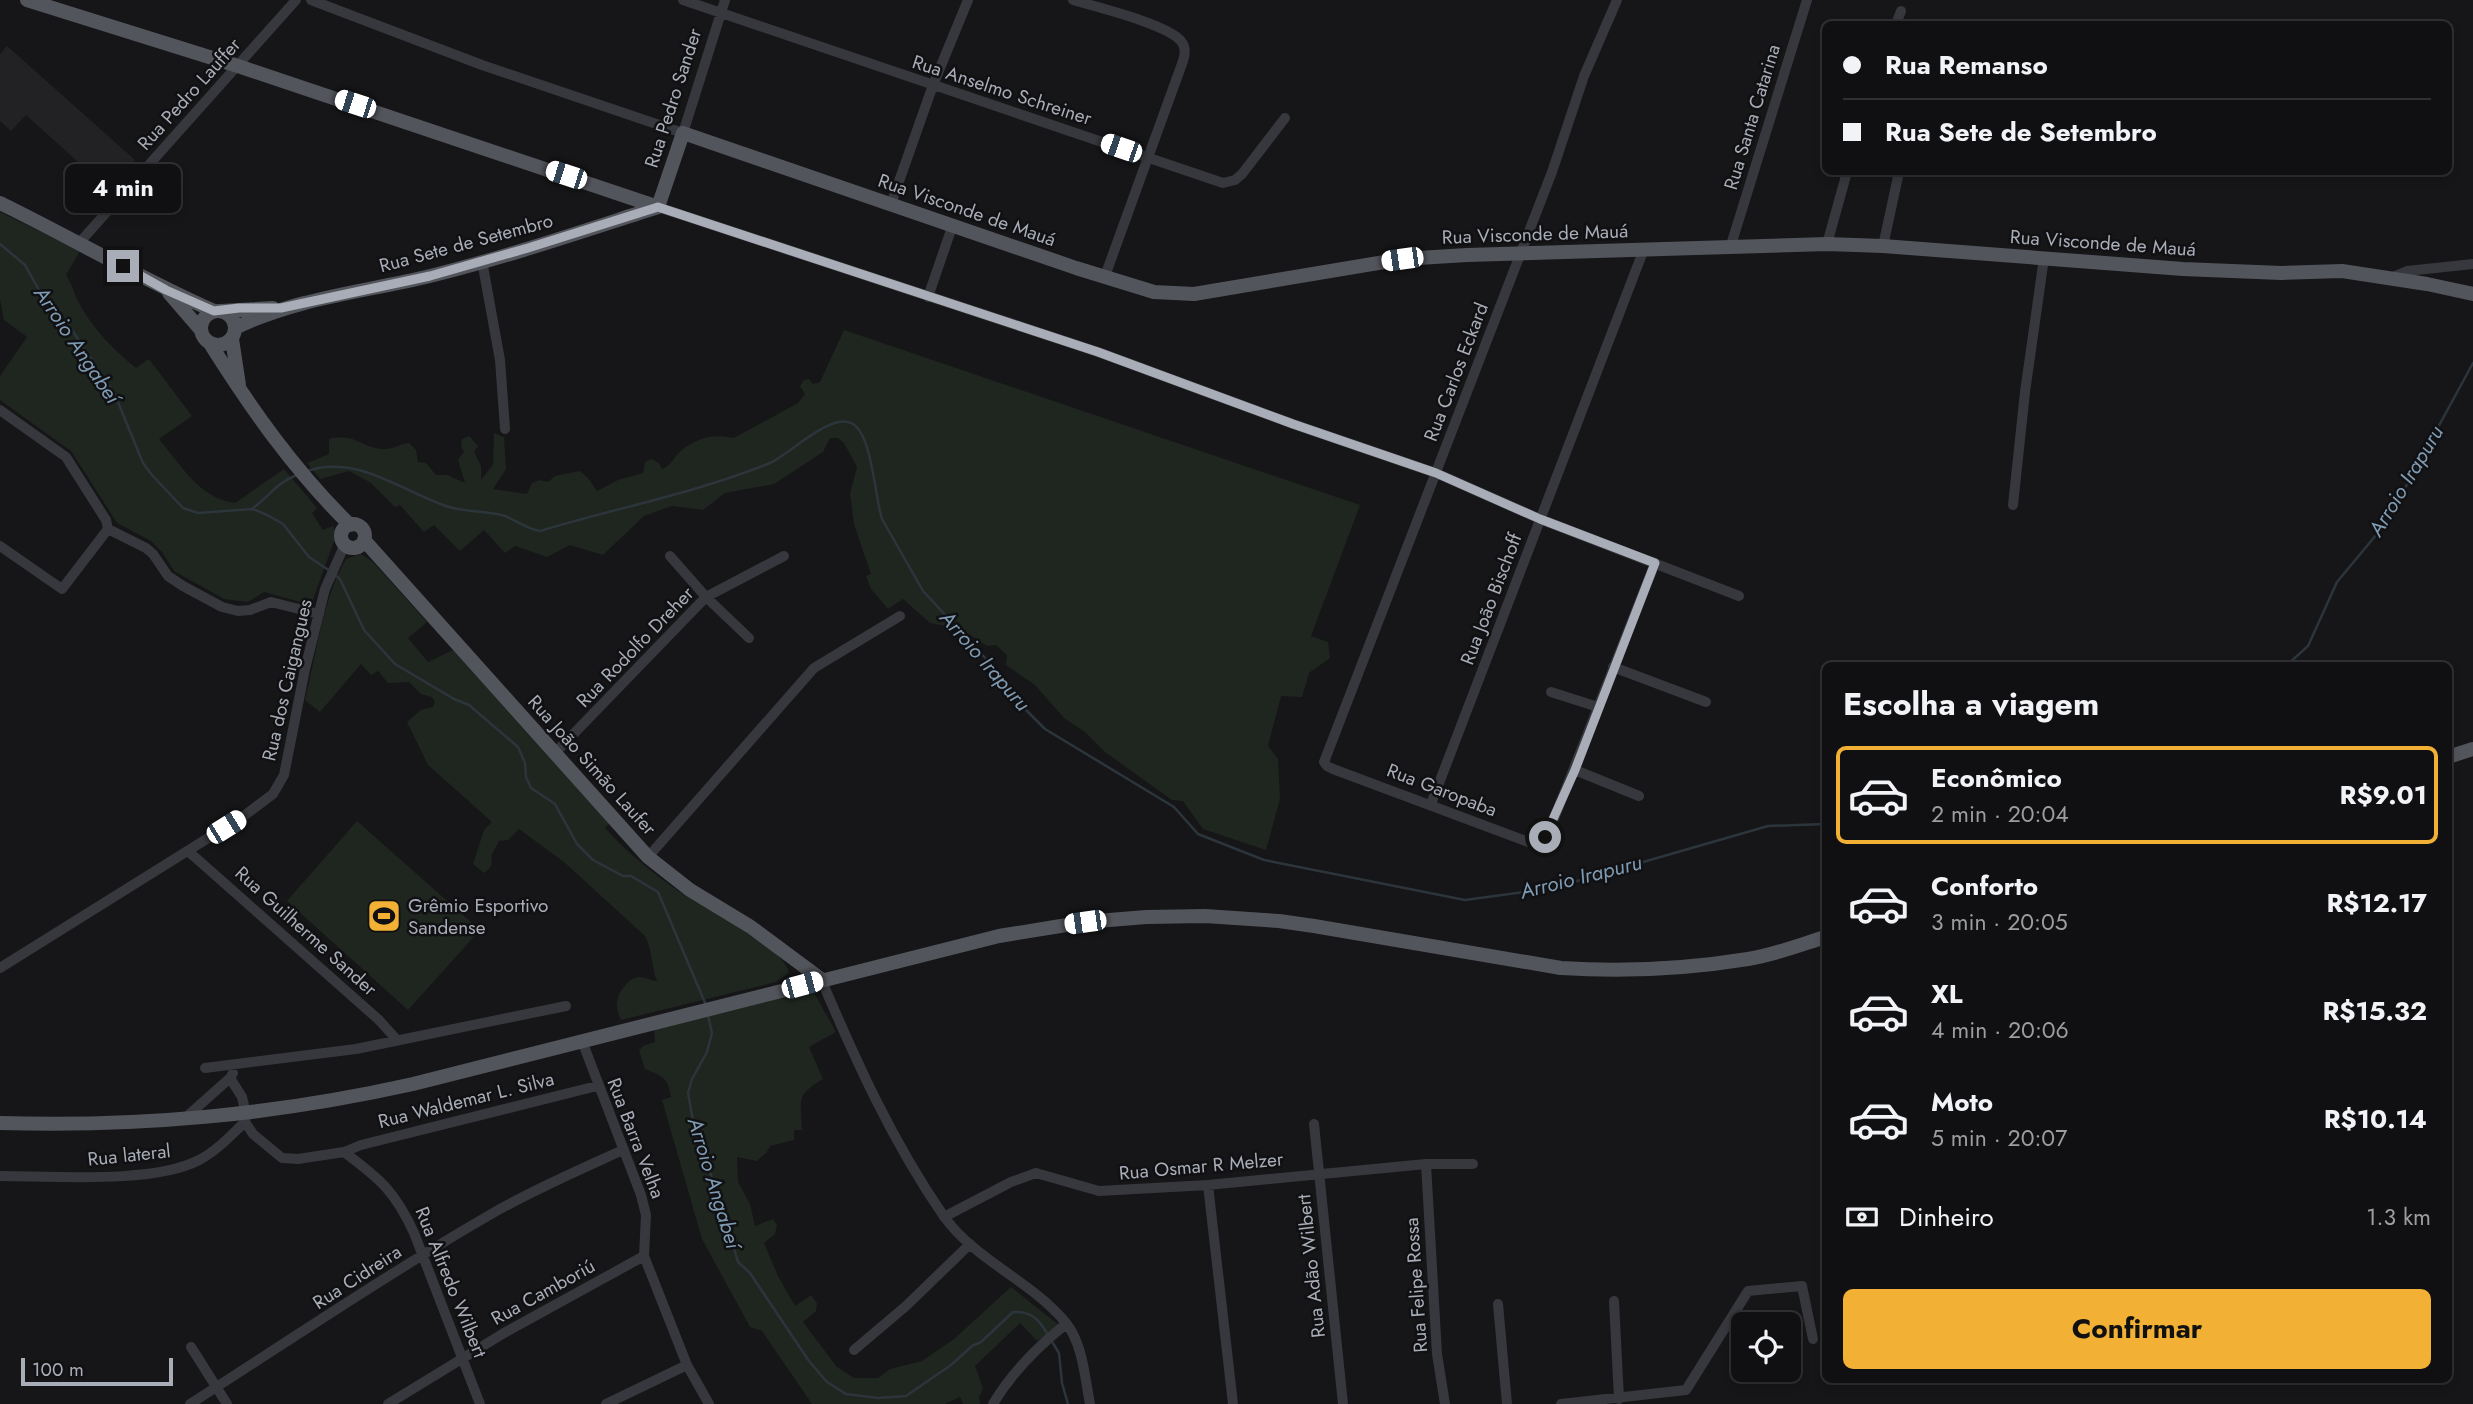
<!DOCTYPE html>
<html lang="pt">
<meta charset="utf-8">
<style>
:root{--surface:#101012;--page:#19191b;--text:#f1f3f6;--muted:#9c9d9f;--line:#303032;--accent:#f2b134}
body{margin:0;font-family:Jost,sans-serif;background:var(--page);color:var(--text);height:100vh;display:flex;flex-direction:column;font-size:26px;white-space:nowrap}
*{box-sizing:border-box;margin:0}
p{font-size:23px;color:var(--muted)}
.icon{flex:none;width:38px;height:38px;fill:none;stroke:currentColor;stroke-width:2;stroke-linecap:round;stroke-linejoin:round}
.map{position:relative;flex:1;overflow:hidden}
.drawer{position:absolute;left:1822px;top:662px;width:630px;height:721px;display:flex;flex-direction:column;background:var(--surface);border-radius:10px;box-shadow:0 4px 10px #0003,0 0 0 2px var(--line)}
.drawer>*{flex:none}
.hud{position:absolute;left:1822px;top:21px;width:630px;height:154px;border-radius:10px;box-shadow:0 4px 10px #0003,0 0 0 2px var(--line);display:grid;align-content:center;height:154px;padding:0 21px;background:var(--surface)}
.controls{position:absolute;left:1731px;top:1312px;display:grid;gap:14px}
.controls a{display:grid;place-items:center;width:70px;height:70px;border-radius:10px;background:var(--surface);box-shadow:0 4px 10px #0003,0 0 0 2px var(--line);font-size:35px}
.scale{position:absolute;left:21px;bottom:18px;width:152px;box-sizing:border-box;padding-left:7px;border:4px solid #a8adb8;border-top:0;font-size:19px;line-height:24px;white-space:nowrap;color:#a8adb8;-webkit-text-stroke:5px #111113;paint-order:stroke}
.end{position:absolute;width:32px;height:32px;margin:-16px;border:9px solid #a8adb8;background:#111;box-shadow:0 0 0 4px #111}
.from{border-radius:50%}
.bubble{position:absolute;height:49px;border-radius:10px;background:var(--surface);box-shadow:0 4px 10px #0003,0 0 0 2px var(--line);font-size:23px;font-weight:700;line-height:49px;text-align:center}
.car{position:absolute;width:21px;height:42px;margin:-21px -10px;border-radius:9px;box-shadow:0 0 5px 2px #0007;background:linear-gradient(#fff 24%,#345 0 40%,#fff 0 76%,#345 0 86%,#fff 0)}
.hud b{display:flex;align-items:center;gap:24px;height:66px;font-size:26px}
.hud b+b{border-top:2px solid var(--line)}
.hud i{width:18px;height:18px;background:var(--text)}
ul{padding:0;list-style:none}
li{display:flex;align-items:center;gap:21px;height:98px;margin:0 14px 10px;padding:0 7px;border:4px solid transparent;border-radius:10px}
li div{flex:1}
li b{display:block;font-size:26px}
li em{font-style:normal;font-weight:700}
li.on{border-color:var(--accent)}
li>.icon{width:63px;height:63px;stroke-width:1.5}
h2{padding:0 21px;font-size:32px;line-height:84px}
.pay{display:flex;align-items:center;gap:18px;height:77px;padding:0 21px;font-size:26px}
.pay p{margin-inline-start:auto}
.button{display:flex;gap:14px;margin-top:auto;padding:14px 21px}
.button a{flex:1;height:80px;border-radius:10px;background:var(--accent);color:#111;font-size:28px;font-weight:700;line-height:80px;text-align:center}
.map>svg:first-child{display:block}
.built{fill:#222225}
.green{fill:#1e261f}
.lines{fill:none;stroke-linecap:round;stroke-linejoin:round}
.stream{stroke:#2c353c;stroke-width:2.5}
.minor{stroke:#37383d;stroke-width:10}
.major{stroke:#53555c;stroke-width:14}
.route{stroke:#a8adb8;stroke-width:9}
.labels{text-anchor:middle;dominant-baseline:central;stroke-width:5;stroke-linejoin:round;paint-order:stroke}
.street-label{font-size:19px;fill:#a8adb8;stroke:#111113}
.poi-label{font-size:19px;fill:#a8adb8;stroke:#111113;text-anchor:start}
.water-label{font-size:21px;font-style:italic;fill:#7f9bb3;stroke:#111113}
</style>
<div class="map">
<svg width="2473" height="1404" viewBox="0 0 2473 1404">
<rect width="100%" height="100%" fill="#161618"/>
<path class="built" d="M7,46L135,160L108,189L26,115L11,131L0,121V54Z"/>
<path class="green" d="M0,212L80,251L66,275C73,285 74,295 80,305C94,330 114,350 136,368L149,359L192,416L159,439C181,465 199,498 235,503L284,469L317,508L312,513L323,530L333,526L336,533L334,541L311,605L264,592L248,602L224,599L174,571L162,552L151,541L117,523L71,451L0,400V376L27,337L4,320L0,299Z
M844,330L1360,505L1311,636L1328,642L1330,658L1309,673L1302,697L1281,696L1268,746L1278,759L1280,799L1266,850L1203,829L1183,801L1172,800L1105,752L1085,732L1064,718L1035,685L1006,665L1007,655L996,645L987,646L961,629L930,623L903,599L888,609L871,589L866,576L871,574L854,524L850,493L857,467L844,443L838,438H830L823,452L774,484L725,493L703,510L672,506L644,516L603,555L570,545L547,557L515,546L505,553L484,530L460,551L434,525L424,532L400,505L395,507L371,483L349,471L320,479L307,463L329,454V439C356,433 360,447 382,449C391,450 400,444 409,443L416,450L418,462L426,463L436,475H447L465,483L458,460L464,452L461,446L462,439L469,436L478,446L474,452L481,466V480L493,465L494,433L504,437L506,469L493,489L527,494L532,483L540,480L548,482L555,476L580,471L588,478L597,491L618,480L643,473L645,462L651,459L659,463L662,469C671,466 674,456 682,450C699,437 714,434 734,438L798,403L805,394L800,386L804,380L809,379L813,384L820,382Z
M361,554L373,562L427,622L408,638L428,662L453,650L610,823L605,828C628,853 654,875 683,894C707,911 783,945 789,973L776,982L621,1020C619,1015 616,1007 617,1002C618,992 630,976 640,977C647,977 651,981 657,981C651,966 653,951 645,936L564,862L519,829L508,840L499,841L491,856C493,865 491,868 484,873L473,864L484,830L492,822L428,765L407,722L421,710L433,707L435,702L432,697L421,694L409,682L388,683L378,671L371,675L361,664L320,712L305,700C316,656 323,598 346,559Z
M357,821L480,930L408,1010L287,901Z
M812,989L836,1032L809,1047L823,1079C795,1096 801,1099 802,1130H794V1140L770,1146L767,1152L757,1161L737,1157L738,1182L750,1204L755,1226L773,1219L777,1225L775,1234L764,1243L778,1276L795,1306L811,1295L817,1303L816,1311L803,1322L837,1367L854,1378H878L890,1369L922,1361L954,1339L1011,1287L1060,1326L1037,1341L1020,1323L975,1366L983,1388L979,1397L980,1404H963L960,1397L945,1404H812L762,1331L750,1327L702,1239L662,1100L671,1097C668,1077 662,1076 645,1069L639,1050L643,1046L655,1042L654,1028Z"/>
<g class="lines">
<path class="stream" d="M0,244L25,265L49,308L70,327L115,395L143,463L152,475L183,508L198,513L253,509L269,516L283,524L309,557L330,571
M307,471C357,454 401,491 446,506C465,513 486,510 505,516C517,521 527,529 540,531C616,508 696,493 770,463C790,454 832,411 853,424C872,435 875,498 882,519L923,591L988,661L1021,705L1045,729L1174,807L1198,834L1264,860L1465,900L1553,888L1768,826L1825,824
M253,508C269,496 278,482 297,475
M335,575L340,579L364,630L395,664L454,699L469,705L518,747L525,763L526,777L531,788L555,804L577,844L593,860L623,876H631L658,892L706,1005
M2287,665L2308,646L2337,582L2386,523L2473,363
M708,1015L712,1033L707,1052L692,1079L688,1093L697,1143L715,1184L738,1262L750,1273L809,1361L827,1382L846,1394L878,1398L906,1396L951,1365L972,1346L981,1342L1013,1312C1031,1311 1039,1319 1048,1335
M1051,1340L1059,1353L1062,1383L1068,1404"/>
<path class="minor" d="M311,0L482,65L683,133L725,0
M683,0L1223,183L1235,180L1242,174L1285,118
M1073,0C1096,7 1167,24 1181,41C1186,47 1185,55 1183,61L1105,276
M1617,0L1584,76L1552,172L1324,762L1327,766L1333,769L1531,843C1541,842 1545,837 1550,829L1655,563
M1896,24L1901,11
M891,204L933,85L968,0
M658,207L1098,352L1293,424L1436,473L1540,519L1739,596
M80,242L296,0
M1827,244L1847,172
M1731,245L1807,0
M1883,246L1899,172
M482,261L500,360L505,429
M2390,278L2407,271L2473,264
M928,297L952,227
M0,410L66,457L106,520L108,529L62,589L0,546
M2013,505L2025,392L2044,258
M108,529L146,548L153,554L168,576L183,586L222,607L238,611L250,610L271,602L319,614
M670,556L706,597L749,638
M1613,667L1706,702
M1551,692L1598,707
M555,753L706,597L784,556
M1575,770L1639,796
M1431,804L1644,249
M188,851L379,1020L397,1040
M648,857L814,668L900,616
M0,968L245,815L273,794L284,775L305,669L325,589L345,544
M821,979C856,1061 892,1141 943,1215C974,1260 1032,1281 1066,1323C1083,1344 1085,1379 1090,1404
M582,1041L641,1195L646,1215L644,1256L687,1365L709,1404
M205,1068L356,1049L566,1006
M230,1078L242,1097L246,1114L245,1122L253,1134L282,1158L298,1159L344,1152C380,1179 395,1191 414,1233L480,1404
M184,1119L230,1078L233,1073
M1314,1124L1343,1404
M344,1152L361,1145L597,1086
M1426,1164L1437,1354L1445,1404
M0,1176C53,1176 154,1184 199,1160C217,1151 231,1135 245,1122
M1208,1185L1233,1404
M944,1217L1011,1182L1036,1173L1099,1191L1208,1185L1426,1164H1473
M1614,1301L1619,1399
M1498,1304L1507,1404
M191,1347L227,1404
M854,1350L906,1306L970,1244
M190,1404C290,1340 389,1273 493,1213C535,1189 579,1170 623,1150
M388,1404L504,1333L644,1256
M606,1404L687,1365
M993,1404C1012,1372 1037,1347 1066,1324
M1561,1404L1686,1390L1748,1291L1802,1286L1813,1339"/>
<path class="major" d="M27,0L238,66L658,207
M0,203C72,238 141,279 214,311
M658,207L683,133L1076,268L1154,292L1194,294L1402,259L1467,255L1827,244L1883,246L2183,269L2281,273L2342,271L2427,284L2473,294
M169,293L200,329
M201 328a17 17 0 1 1 34 0a17 17 0 1 1-34 0Z
M221,311L273,308
M235,328C296,298 364,292 430,276C507,257 583,231 658,207
M232,339L239,385
M211,345C252,410 295,471 350,525
M341 536a12 12 0 1 1 24 0a12 12 0 1 1-24 0Z
M364,540L648,857L690,890L751,927L821,979
M2448,757L2473,749
M0,1123C142,1127 274,1115 413,1084L999,936L1085,922L1146,917L1205,916L1279,921L1314,926L1561,968C1623,972 1686,969 1748,959C1774,955 1800,945 1825,937"/>
</g>
<g class="lines">
<path class="route" d="M123,266L166,290L214,311L239,308H281L430,276L528,248L658,207L1098,352L1293,424L1436,473L1540,519L1655,563L1575,770L1545,837"/>
</g>
<defs>
<symbol id="stadium-square" viewBox="-11 -11 22 22"><rect x="-9" y="-9" width="18" height="18" rx="4" fill="#f2b134" stroke="#111113"/><path d="M0-5a6.5 5 0 1 0 0 10a6.5 5 0 1 0 0-10ZM-3.5-1.8h7v3.6h-7Z" fill="#111"/></symbol>
</defs>
<g fill-rule="evenodd">
<use href="#stadium-square" x="365" y="897" width="38" height="38"/>
</g>
<g class="labels">
<g class="street-label">
<text transform="translate(1002 90) rotate(18)">Rua Anselmo Schreiner</text>
<text transform="translate(189 94) rotate(-48)">Rua Pedro Lauffer</text>
<text transform="translate(673 98) rotate(-72)">Rua Pedro Sander</text>
<text transform="translate(1752 117) rotate(-73)">Rua Santa Catarina</text>
<text transform="translate(967 210) rotate(19)">Rua Visconde de Mauá</text>
<text transform="translate(1535 234) rotate(-2)">Rua Visconde de Mauá</text>
<text transform="translate(466 243) rotate(-15)">Rua Sete de Setembro</text>
<text transform="translate(2103 243) rotate(4)">Rua Visconde de Mauá</text>
<text transform="translate(1456 372) rotate(-69)">Rua Carlos Eckard</text>
<text transform="translate(1491 599) rotate(-69)">Rua João Bischoff</text>
<text transform="translate(635 647) rotate(-46)">Rua Rodolfo Dreher</text>
<text transform="translate(287 680) rotate(-77)">Rua dos Caigangues</text>
<text transform="translate(592 765) rotate(48)">Rua João Simão Laufer</text>
<text transform="translate(1442 790) rotate(21)">Rua Garopaba</text>
<text transform="translate(306 931) rotate(42)">Rua Guilherme Sander</text>
<text transform="translate(466 1100) rotate(-14)">Rua Waldemar L. Silva</text>
<text transform="translate(636 1138) rotate(69)">Rua Barra Velha</text>
<text transform="translate(129 1155) rotate(-6)">Rua lateral</text>
<text transform="translate(1201 1166) rotate(-5)">Rua Osmar R Melzer</text>
<text transform="translate(1311 1266) rotate(-96)">Rua Adão Wilbert</text>
<text transform="translate(357 1277) rotate(-33)">Rua Cidreira</text>
<text transform="translate(451 1282) rotate(68)">Rua Alfredo Wilbert</text>
<text transform="translate(1416 1285) rotate(-94)">Rua Felipe Rossa</text>
<text transform="translate(543 1292) rotate(-29)">Rua Camboriú</text>
</g>
<g class="poi-label">
<text x="408" y="905">Grêmio Esportivo<tspan x="408" dy="22">Sandense</tspan></text>
</g>
<g class="water-label">
<text transform="translate(77 345) rotate(56)">Arroio Angabeí</text>
<text transform="translate(2406 481) rotate(-59)">Arroio Irapuru</text>
<text transform="translate(985 661) rotate(49)">Arroio Irapuru</text>
<text transform="translate(1581 877) rotate(-14)">Arroio Irapuru</text>
<text transform="translate(714 1183) rotate(73)">Arroio Angabeí</text>
</g>
</g>
</svg>
<div class="controls">
<a><svg class="icon" aria-label="locate" viewBox="0 0 24 24"><circle cx="12" cy="12" r="6"/><path d="M12 2v4M12 18v4M2 12h4M18 12h4"/></svg></a>
</div>
<div class="scale">100 m</div>
<i class="end from" style="left:1545px;top:837px"></i>
<i class="end" style="left:123px;top:266px"></i>
<div class="bubble" style="left:65px;top:164px;width:116px">4 min</div>
<i class="car" style="left:355px;top:104px;rotate:288deg"></i>
<i class="car" style="left:1121px;top:148px;rotate:289deg"></i>
<i class="car" style="left:566px;top:175px;rotate:288deg"></i>
<i class="car" style="left:1402px;top:259px;rotate:262deg"></i>
<i class="car" style="left:226px;top:827px;rotate:58deg"></i>
<i class="car" style="left:1085px;top:922px;rotate:262deg"></i>
<i class="car" style="left:802px;top:985px;rotate:75deg"></i>
<div class="hud">
<b><i class="from"></i>Rua Remanso</b>
<b><i></i>Rua Sete de Setembro</b>
</div>
<section class="drawer">
<h2>Escolha a viagem</h2>
<ul>
<li class="on"><svg class="icon" aria-label="car" viewBox="0 0 24 24"><path d="M5 17H2v-5l4-1 3-4h7l3 4 3 1v5h-3M9 17h6M6 11h13"/><circle cx="7" cy="17" r="2"/><circle cx="17" cy="17" r="2"/></svg><div><b>Econômico</b><p>2 min · 20:04</p></div><em>R$9.01</em></li>
<li><svg class="icon" aria-label="car" viewBox="0 0 24 24"><path d="M5 17H2v-5l4-1 3-4h7l3 4 3 1v5h-3M9 17h6M6 11h13"/><circle cx="7" cy="17" r="2"/><circle cx="17" cy="17" r="2"/></svg><div><b>Conforto</b><p>3 min · 20:05</p></div><em>R$12.17</em></li>
<li><svg class="icon" aria-label="car" viewBox="0 0 24 24"><path d="M5 17H2v-5l4-1 3-4h7l3 4 3 1v5h-3M9 17h6M6 11h13"/><circle cx="7" cy="17" r="2"/><circle cx="17" cy="17" r="2"/></svg><div><b>XL</b><p>4 min · 20:06</p></div><em>R$15.32</em></li>
<li><svg class="icon" aria-label="car" viewBox="0 0 24 24"><path d="M5 17H2v-5l4-1 3-4h7l3 4 3 1v5h-3M9 17h6M6 11h13"/><circle cx="7" cy="17" r="2"/><circle cx="17" cy="17" r="2"/></svg><div><b>Moto</b><p>5 min · 20:07</p></div><em>R$10.14</em></li>
</ul>
<div class="pay"><svg class="icon" aria-label="cash" viewBox="0 0 24 24"><path d="M3 7h18v10H3z"/><circle cx="12" cy="12" r="2"/></svg>Dinheiro<p>1.3 km</p></div>
<div class="button"><a>Confirmar</a></div>
</section>
</div>
